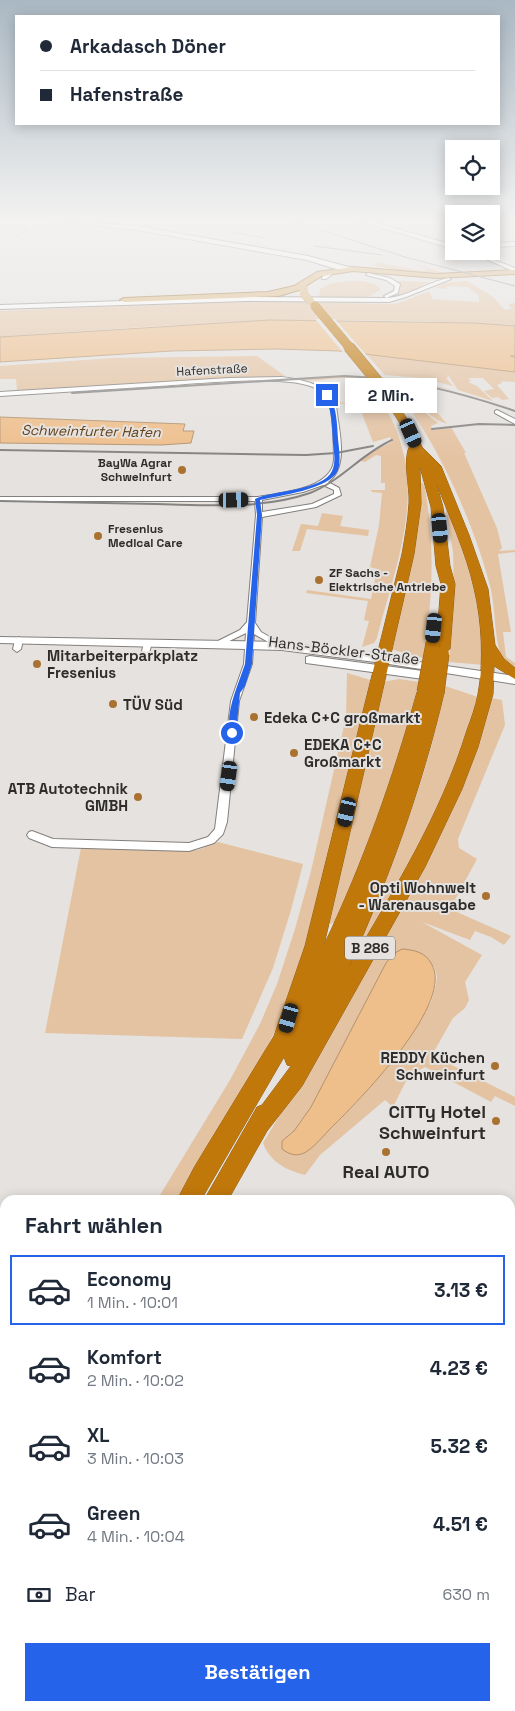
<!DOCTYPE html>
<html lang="de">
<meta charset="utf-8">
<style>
:root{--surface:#fff;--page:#f6f6f7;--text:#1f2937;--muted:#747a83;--line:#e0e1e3;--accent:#2563eb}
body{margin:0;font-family:"Space Grotesk",sans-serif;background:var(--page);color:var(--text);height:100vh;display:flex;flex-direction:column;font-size:19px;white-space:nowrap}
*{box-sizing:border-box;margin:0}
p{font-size:16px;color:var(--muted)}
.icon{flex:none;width:28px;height:28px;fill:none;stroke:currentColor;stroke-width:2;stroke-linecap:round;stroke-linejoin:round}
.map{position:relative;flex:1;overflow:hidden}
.panel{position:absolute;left:0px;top:1195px;width:515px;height:516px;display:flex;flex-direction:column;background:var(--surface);border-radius:15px 15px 0 0;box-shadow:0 2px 12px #0003}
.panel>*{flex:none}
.top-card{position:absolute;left:15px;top:15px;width:485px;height:110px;border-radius:0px;box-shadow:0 2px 12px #0003;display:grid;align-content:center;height:110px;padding:0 25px;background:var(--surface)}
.buttons{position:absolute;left:445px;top:140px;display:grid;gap:10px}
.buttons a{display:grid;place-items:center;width:55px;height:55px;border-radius:0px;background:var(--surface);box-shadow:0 2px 12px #0003;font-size:25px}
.end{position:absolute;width:22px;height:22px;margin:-11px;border:6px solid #2563eb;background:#fff;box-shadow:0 0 0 2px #fff}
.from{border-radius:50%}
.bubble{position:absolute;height:35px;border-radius:0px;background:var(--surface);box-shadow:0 2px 12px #0003;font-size:16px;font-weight:700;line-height:35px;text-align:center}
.car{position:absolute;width:15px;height:30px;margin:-15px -8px;border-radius:6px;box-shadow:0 0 4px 1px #0007;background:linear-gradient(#222 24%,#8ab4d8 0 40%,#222 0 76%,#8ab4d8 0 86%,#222 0)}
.top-card b{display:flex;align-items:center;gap:18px;height:48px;font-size:19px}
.top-card b+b{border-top:1px solid var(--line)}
.top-card i{width:12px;height:12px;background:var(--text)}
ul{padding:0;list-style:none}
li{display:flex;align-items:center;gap:15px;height:70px;margin:0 10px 8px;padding:0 15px;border:2px solid transparent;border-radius:0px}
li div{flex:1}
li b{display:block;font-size:19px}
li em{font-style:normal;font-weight:700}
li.current{border-color:var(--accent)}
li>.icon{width:45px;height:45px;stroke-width:1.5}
h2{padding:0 25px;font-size:22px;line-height:60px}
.pay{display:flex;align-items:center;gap:12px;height:55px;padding:0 25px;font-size:19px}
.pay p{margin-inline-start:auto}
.primary-button{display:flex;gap:10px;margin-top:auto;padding:10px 25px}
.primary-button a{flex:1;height:58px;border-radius:0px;background:var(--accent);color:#fff;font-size:20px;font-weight:700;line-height:58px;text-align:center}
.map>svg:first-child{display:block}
.green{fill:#e4c3a2;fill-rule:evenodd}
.water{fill:#eebe8b;stroke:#b4926e}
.pier{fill:#e5e2df}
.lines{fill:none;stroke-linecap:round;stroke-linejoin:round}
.street-casing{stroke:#827f7c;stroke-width:2}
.secondary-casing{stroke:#827f7c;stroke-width:2}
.primary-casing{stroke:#8e5e16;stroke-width:2}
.highway-casing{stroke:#8e5e16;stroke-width:1}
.street{fill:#fff;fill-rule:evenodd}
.secondary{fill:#fff;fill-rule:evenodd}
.primary{fill:#daae6d;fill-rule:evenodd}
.highway{fill:#c1780b;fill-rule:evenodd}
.rail-far1{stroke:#868482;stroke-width:1}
.rail{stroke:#868482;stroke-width:2}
.primary-bridge-casing{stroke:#8e5e16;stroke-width:8;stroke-linecap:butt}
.highway-bridge-far2-casing{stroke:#8e5e16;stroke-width:9;stroke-linecap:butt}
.highway-bridge-far1-casing{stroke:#8e5e16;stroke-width:12;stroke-linecap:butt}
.highway-bridge-casing{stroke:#8e5e16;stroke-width:15;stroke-linecap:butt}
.primary-bridge{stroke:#daae6d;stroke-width:8}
.highway-bridge-far2{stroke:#c1780b;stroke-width:9}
.highway-bridge-far1{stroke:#c1780b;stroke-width:11}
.highway-bridge{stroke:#c1780b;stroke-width:14}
.route{fill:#2563eb}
.poi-dot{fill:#aa7230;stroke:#e5e2df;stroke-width:2}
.labels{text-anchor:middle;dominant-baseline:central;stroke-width:4;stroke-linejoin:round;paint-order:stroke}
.far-street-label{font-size:12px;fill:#2e2d2b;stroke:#e5e2df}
.far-poi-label{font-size:12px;font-weight:bold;fill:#2e2d2b;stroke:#e5e2df;text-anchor:start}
.far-water-label{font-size:14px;font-style:italic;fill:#62411b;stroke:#e5e2df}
.shield{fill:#e5e2df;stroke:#656361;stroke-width:1}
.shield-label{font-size:14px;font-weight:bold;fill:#2e2d2b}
.street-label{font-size:15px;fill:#2e2d2b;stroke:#e5e2df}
.poi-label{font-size:15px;font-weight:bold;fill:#2e2d2b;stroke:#e5e2df;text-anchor:start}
.near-poi-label{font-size:18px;font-weight:bold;fill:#2e2d2b;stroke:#e5e2df;text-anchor:end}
</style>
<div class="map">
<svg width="515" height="1711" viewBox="0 0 515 1711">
<rect width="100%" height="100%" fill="#e5e2df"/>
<path class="green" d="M378,262L422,271L427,269L412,263L445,273L402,271L372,266Z
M348,281C358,281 376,280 381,290L368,297H319L320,289L331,283Z
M395,281L429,282L400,297L397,294L401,288Z
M467,281L492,296L505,310L512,309L508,304L515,303V326C343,313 171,324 0,337V311L245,301L393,304C406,302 420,293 430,292L432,299L479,302V296L468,287L447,286L446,289L434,288L445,283Z
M366,354L515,372V382L501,381L502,383L497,385L509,399L502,400L498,397L492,398L484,391L494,389L483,378H468L471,381L468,382L477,386L493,401L458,390L448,375L447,379L453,386L421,378L385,375Z
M257,356L285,376L17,391L16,379H0V366L113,358Z
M334,377C374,376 415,379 454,391L422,384L415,386L447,424L437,420L398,388L391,385L372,388C373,395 383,405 388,413C394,423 399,436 402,448C420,509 392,578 377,638L374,643L362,647L369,621L364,620L368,601L306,593L307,590L371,599L377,569L370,567L379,525L382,493L372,492L371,490H385V483H381V456L376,455L365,462L361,461L373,451L392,442L390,437L373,442L358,403L336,404L335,400H340L341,403L357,401L351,385L353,379C335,375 317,384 300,379Z
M394,388L438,423L431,426L433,430L451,427L466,453H464L497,528L502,548L499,551L515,550V552L498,554L511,632H503L506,657L515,663V667C509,665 504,661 501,655C495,641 495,608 491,590C475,525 437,440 394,388Z
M419,482L423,483L425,488C435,546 433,602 423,658L390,649Z
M445,506L448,507L466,553L482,615L484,665L449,662L454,592L453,552Z
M322,513L343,516L340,526L369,530L368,536L307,529L300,551H292L301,524L318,526Z
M347,673L374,681L325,891L286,1010L257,1066L176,1200H157L230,1080L260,1024L277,984L295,929L311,871L346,717Z
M399,679L419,682L399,760L339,919L331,924L329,923L383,682Z
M445,686L481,698L454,779L357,962L352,960C390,869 427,784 445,686Z
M491,698L502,700L505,725L458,839L459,848L477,859L450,909L511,936L504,945L491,937L475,931L470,940L422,922L482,955L465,982L469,1000L465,1008L453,1018L432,1055L515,1097V1106L495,1096L491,1102L425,1067L408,1077L393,1107L385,1100L320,1155L305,1175C286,1170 270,1162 263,1143L301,1080L465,782ZM434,966L437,976L436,985L431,1002L398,1054L351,1108L282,1141L294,1131L311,1107Z
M218,842L303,864L291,910L273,968L242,1039L45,1033L81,848L198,850Z"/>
<path class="water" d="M270,320L474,323L515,326V356H510L515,357V372L339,351L276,349L171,351L0,362V337Z
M0,417L185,424L183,431H194L191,443L161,445L0,443Z
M402,949C414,950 425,952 431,963C456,1001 363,1096 336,1123C327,1131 317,1145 306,1152C297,1157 290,1155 282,1149V1141L294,1131L311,1107L386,963L393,954Z"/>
<path class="pier" d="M315,319H335L368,357L345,355Z"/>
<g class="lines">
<defs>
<path id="street" d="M368,273L390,278L400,284L398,293L386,298C408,297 427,282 449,278L451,279L406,297L389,302L246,301L0,309V305L246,297L386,298L384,296L394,291L395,286L386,280L366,275Z
M282,377C303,380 326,383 336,405C338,428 350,466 328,482L339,488L341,495L316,507L262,517L255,623L261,632L286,646L282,649L279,648L254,634L252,664L239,701L227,822L223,834L214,843L189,851L52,847L29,838L27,835L29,832L32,831L53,839L189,843L208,837L215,829L231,701L244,664L246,633L219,646L216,647L212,644L240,630L247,622L256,515L255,501H0V497H258C281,493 332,489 334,460C334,448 333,408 328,400C326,396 320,391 317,389C290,373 193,384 159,386C106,389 53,393 0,396V392L229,378ZM323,485L334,490V494L312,504L262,512V500L303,492Z
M497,410L515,419V424L495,413V411Z
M19,637L23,640L21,649L17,652L13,649L15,640Z
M148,640L152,643L149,653H143L142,651L144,643Z
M515,1221V1240L510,1243V1224Z
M510,1377L515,1379V1394L510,1392Z
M177,1706H196L194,1711H175Z"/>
<path id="secondary" d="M37,219L137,226L308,256L356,269L353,271L336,269L307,260L137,230Z
M351,219H361L454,245V249Z
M515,242V246L491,247V243Z
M474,252L515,268V272L474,254Z
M330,271L335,272L326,279H322V277Z
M0,637L282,642L515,676V684L383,663L282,650L0,643Z
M310,656L438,673L444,677L438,681L306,663V657Z"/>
<path id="primary" d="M353,267L437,274L515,270V274L437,278L353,271L322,276L299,290L279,296L124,302L120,300L124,298L268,292L294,286L317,272Z"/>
<path id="highway" d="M382,384L387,387L416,433L422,447L441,466L469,535L488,589L495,645L504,659L515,668V679L494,666L493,694L478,747L462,789L425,867L302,1086L267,1131L228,1200H204L257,1107L262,1105L291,1066L287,1065L284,1057L201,1200H177L195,1166L274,1036L305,946L402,554C405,537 408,520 409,503C410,485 402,460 410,445L406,433L377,387ZM420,467L431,507L436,566L441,584L436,649L443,654L450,649L455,584L450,566L443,507L436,482C449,516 466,552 474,588C482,621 484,662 478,694C476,706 471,719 467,730C441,815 393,891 349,967C389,878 422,788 444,693L442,689L437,688L431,691L424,687L417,692C393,779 363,863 324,945L414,554L421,504Z
M5,1445V1475L0,1477V1447Z
M5,1487V1519L0,1521V1489Z"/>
</defs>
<use href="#street" class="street-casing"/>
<use href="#secondary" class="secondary-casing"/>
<use href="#primary" class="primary-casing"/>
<use href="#highway" class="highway-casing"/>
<use href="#street" class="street"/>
<use href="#secondary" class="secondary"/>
<use href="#primary" class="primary"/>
<use href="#highway" class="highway"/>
<path class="rail-far1" d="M286,219L405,257L515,286
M234,232L264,238
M17,236L27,229
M314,246L382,255"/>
<path class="rail" d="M72,393L344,376C404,378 459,392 515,411
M432,429L479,424L515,425
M0,450L306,455L336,453L373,446
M0,501C52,502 104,503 155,504C207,505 260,510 310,493C341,481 361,454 392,440"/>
<defs>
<path id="primary-bridge" d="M304,289V294L310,301"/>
<path id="highway-bridge-far2" d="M315,306L350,348"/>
<path id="highway-bridge-far1" d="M349,347L382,387"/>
<path id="highway-bridge" d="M424,692L433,643
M437,693L442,654"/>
</defs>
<use href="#primary-bridge" class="primary-bridge-casing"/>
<use href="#highway-bridge-far2" class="highway-bridge-far2-casing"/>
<use href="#highway-bridge-far1" class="highway-bridge-far1-casing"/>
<use href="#highway-bridge" class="highway-bridge-casing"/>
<use href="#primary-bridge" class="primary-bridge"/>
<use href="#highway-bridge-far2" class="highway-bridge-far2"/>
<use href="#highway-bridge-far1" class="highway-bridge-far1"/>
<use href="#highway-bridge" class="highway-bridge"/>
</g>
<linearGradient id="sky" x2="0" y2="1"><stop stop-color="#aab8c3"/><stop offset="0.48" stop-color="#f3f2f1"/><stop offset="1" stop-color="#f3f2f1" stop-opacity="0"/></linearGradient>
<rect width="515" height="459" fill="url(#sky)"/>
<path class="route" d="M329,394C337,409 337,423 338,439C339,449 341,460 338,470C331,489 278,496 260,500L262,515L252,664L245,686L240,693L236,733L230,735C225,711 238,686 245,664L257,515L255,499C272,490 323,491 332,471C336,463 334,452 333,444C332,427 332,411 325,395Z"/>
<g class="poi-dot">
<circle cx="182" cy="470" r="5"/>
<circle cx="98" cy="536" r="5"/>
<circle cx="319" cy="580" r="5"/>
<circle cx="37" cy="664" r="5"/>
<circle cx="113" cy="704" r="5"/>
<circle cx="254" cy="717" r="5"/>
<circle cx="294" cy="753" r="5"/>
<circle cx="138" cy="797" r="5"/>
<circle cx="486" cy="896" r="5"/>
<circle cx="495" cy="1066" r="5"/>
<circle cx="496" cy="1121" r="5"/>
<circle cx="386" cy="1152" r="5"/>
</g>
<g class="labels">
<g class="far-street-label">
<text transform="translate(212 370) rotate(-3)">Hafenstraße</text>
</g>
<g class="far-poi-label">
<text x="172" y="463" text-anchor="end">BayWa Agrar<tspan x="172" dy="14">Schweinfurt</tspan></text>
<text x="108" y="529">Fresenius<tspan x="108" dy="14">Medical Care</tspan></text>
<text x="329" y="573">ZF Sachs -<tspan x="329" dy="14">Elektrische Antriebe</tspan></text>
</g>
<g class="far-water-label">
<text transform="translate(91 431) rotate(1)">Schweinfurter Hafen</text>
</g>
<rect class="shield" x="345" y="936.5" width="50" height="23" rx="4"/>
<g class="shield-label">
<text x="370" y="948">B 286</text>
</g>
<g class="street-label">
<text transform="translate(344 650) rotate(7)">Hans-Böckler-Straße</text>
</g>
<g class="poi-label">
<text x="47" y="655">Mitarbeiterparkplatz<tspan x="47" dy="17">Fresenius</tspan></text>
<text x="123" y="704">TÜV Süd</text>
<text x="264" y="717">Edeka C+C großmarkt</text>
<text x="304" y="744">EDEKA C+C<tspan x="304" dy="17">Großmarkt</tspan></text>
<text x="128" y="788" text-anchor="end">ATB Autotechnik<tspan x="128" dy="17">GMBH</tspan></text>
<text x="476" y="887" text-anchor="end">Opti Wohnwelt<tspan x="476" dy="17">- Warenausgabe</tspan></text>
<text x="485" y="1057" text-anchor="end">REDDY Küchen<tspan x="485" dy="17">Schweinfurt</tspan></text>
</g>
<g class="near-poi-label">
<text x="486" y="1111">CiTTy Hotel<tspan x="486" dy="21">Schweinfurt</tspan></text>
<text x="386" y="1171" text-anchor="middle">Real AUTO</text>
</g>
</g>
</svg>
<div class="buttons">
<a><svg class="icon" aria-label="locate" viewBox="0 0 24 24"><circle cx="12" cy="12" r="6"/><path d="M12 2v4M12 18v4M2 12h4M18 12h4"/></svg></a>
<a><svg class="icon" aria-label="layers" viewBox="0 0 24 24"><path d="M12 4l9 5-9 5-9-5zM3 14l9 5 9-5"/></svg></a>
</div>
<i class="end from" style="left:232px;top:733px"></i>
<i class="end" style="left:327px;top:395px"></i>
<div class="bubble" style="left:345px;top:378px;width:92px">2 Min.</div>
<i class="car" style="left:411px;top:433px;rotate:156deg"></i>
<i class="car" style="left:234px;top:500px;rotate:89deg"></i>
<i class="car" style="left:440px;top:528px;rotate:175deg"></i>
<i class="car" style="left:434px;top:628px;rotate:186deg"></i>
<i class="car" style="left:229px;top:776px;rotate:188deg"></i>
<i class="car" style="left:347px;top:812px;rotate:193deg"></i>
<i class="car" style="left:289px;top:1018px;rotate:196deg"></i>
<div class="top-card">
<b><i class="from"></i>Arkadasch Döner</b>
<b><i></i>Hafenstraße</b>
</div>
<section class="panel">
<h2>Fahrt wählen</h2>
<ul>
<li class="current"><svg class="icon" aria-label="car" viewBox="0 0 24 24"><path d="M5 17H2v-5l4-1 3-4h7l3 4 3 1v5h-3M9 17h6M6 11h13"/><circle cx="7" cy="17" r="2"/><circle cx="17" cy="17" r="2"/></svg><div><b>Economy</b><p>1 Min. · 10:01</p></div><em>3.13 €</em></li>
<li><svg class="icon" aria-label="car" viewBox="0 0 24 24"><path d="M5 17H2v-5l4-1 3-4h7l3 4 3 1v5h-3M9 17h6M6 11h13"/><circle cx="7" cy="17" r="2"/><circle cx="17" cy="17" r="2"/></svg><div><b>Komfort</b><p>2 Min. · 10:02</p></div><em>4.23 €</em></li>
<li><svg class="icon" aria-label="car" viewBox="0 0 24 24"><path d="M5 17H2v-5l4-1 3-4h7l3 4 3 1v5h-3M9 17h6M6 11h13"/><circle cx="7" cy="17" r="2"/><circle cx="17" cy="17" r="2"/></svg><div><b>XL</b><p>3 Min. · 10:03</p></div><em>5.32 €</em></li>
<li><svg class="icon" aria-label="car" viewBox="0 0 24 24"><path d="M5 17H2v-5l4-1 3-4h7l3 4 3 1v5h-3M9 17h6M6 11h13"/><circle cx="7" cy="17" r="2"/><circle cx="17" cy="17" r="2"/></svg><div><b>Green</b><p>4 Min. · 10:04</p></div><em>4.51 €</em></li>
</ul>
<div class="pay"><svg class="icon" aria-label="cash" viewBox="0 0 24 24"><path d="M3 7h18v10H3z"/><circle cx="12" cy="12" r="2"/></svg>Bar<p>630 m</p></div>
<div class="primary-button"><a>Bestätigen</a></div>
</section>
</div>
